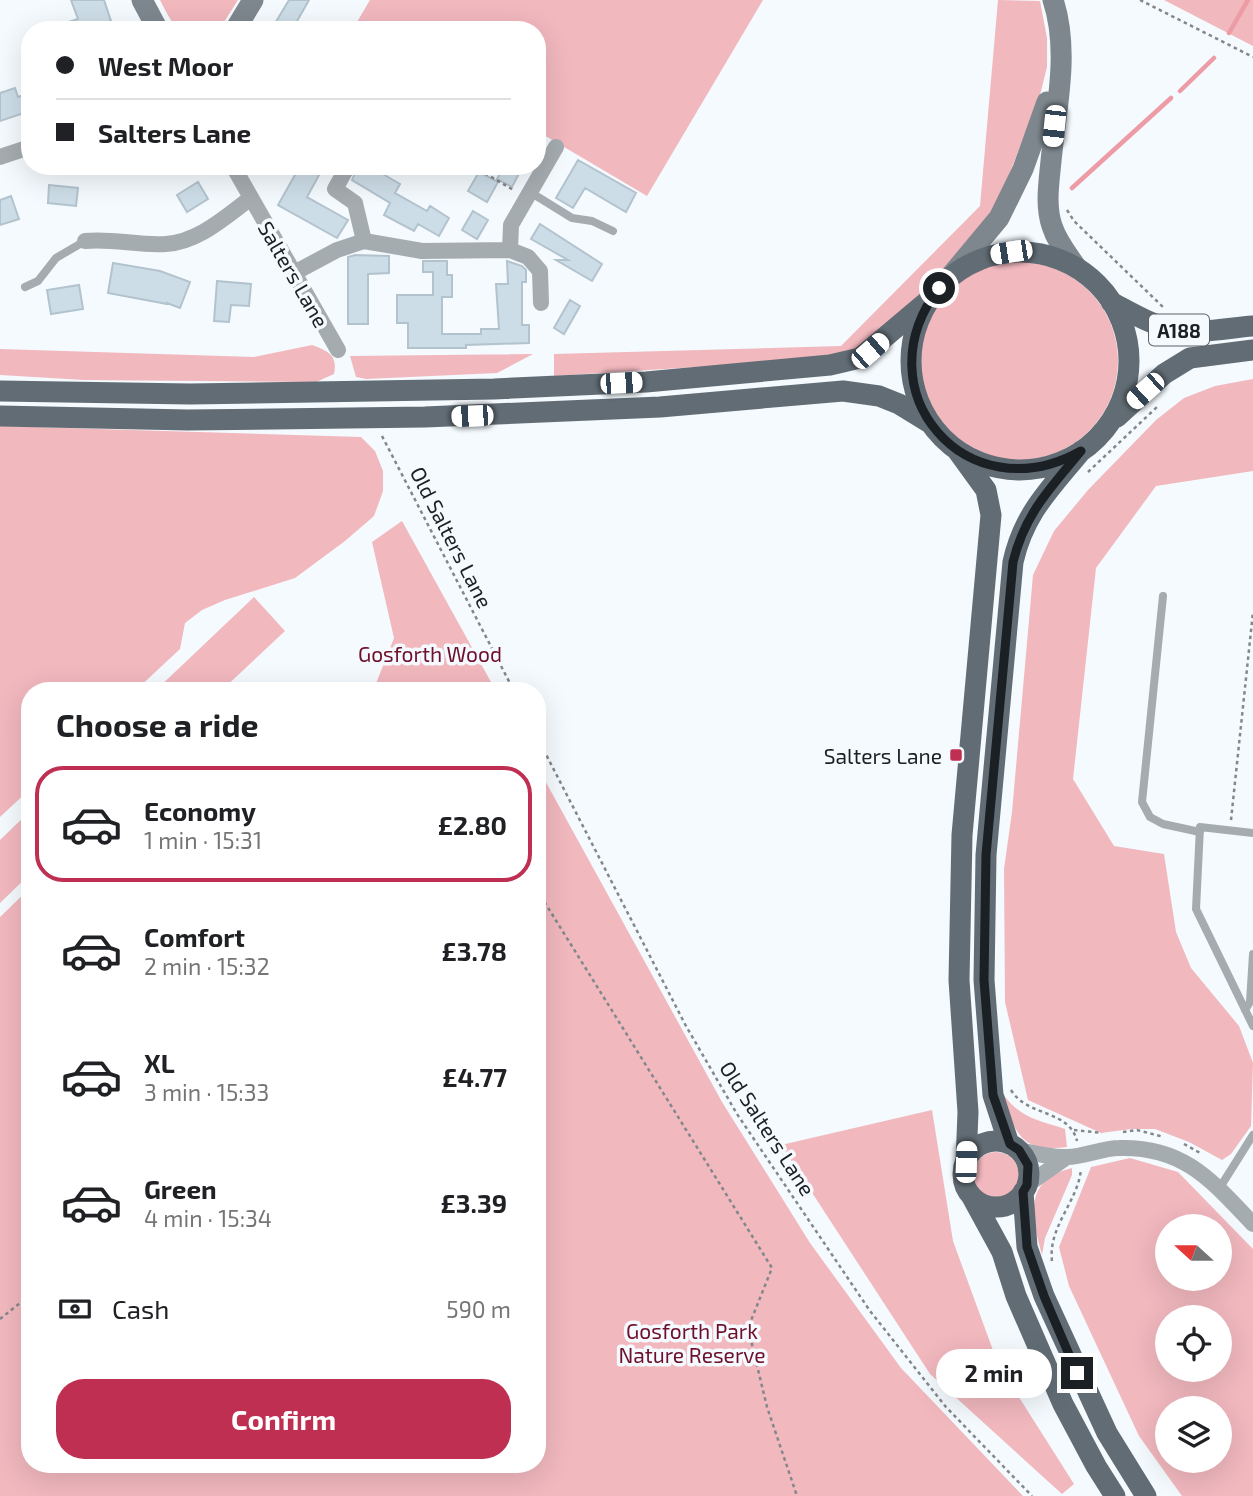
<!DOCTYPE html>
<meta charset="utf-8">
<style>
:root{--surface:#fff;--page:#f2f2f2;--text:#202124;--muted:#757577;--line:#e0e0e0;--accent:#bf2f52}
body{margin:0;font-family:"Exo 2",sans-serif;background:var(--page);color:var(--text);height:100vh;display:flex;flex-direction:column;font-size:26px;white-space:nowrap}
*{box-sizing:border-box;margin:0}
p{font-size:23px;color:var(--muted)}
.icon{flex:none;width:38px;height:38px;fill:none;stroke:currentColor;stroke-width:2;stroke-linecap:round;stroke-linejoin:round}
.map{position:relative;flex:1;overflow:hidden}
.side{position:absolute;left:21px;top:682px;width:525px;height:791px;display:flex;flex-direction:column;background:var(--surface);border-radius:28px;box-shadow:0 7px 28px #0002}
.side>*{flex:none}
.guide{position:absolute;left:21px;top:21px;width:525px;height:154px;border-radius:28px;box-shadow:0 7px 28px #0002;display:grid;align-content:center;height:154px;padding:0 35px;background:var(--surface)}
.needle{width:46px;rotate:291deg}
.controls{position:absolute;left:1155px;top:1214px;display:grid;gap:14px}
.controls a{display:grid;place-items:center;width:77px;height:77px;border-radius:50%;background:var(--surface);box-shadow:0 7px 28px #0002;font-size:35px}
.end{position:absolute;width:32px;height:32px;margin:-16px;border:9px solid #1b2024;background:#fff;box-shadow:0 0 0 4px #fff}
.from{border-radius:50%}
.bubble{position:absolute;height:49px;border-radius:24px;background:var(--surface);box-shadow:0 7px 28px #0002;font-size:23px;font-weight:700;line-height:49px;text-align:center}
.car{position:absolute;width:21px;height:42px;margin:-21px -10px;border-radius:9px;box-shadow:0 0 5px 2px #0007;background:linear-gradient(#fff 24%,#345 0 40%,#fff 0 76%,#345 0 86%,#fff 0)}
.guide b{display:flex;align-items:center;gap:24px;height:66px;font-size:26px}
.guide b+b{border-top:2px solid var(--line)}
.guide i{width:18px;height:18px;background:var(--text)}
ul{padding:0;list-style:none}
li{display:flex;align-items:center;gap:21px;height:116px;margin:0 14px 10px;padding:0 21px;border:4px solid transparent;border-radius:28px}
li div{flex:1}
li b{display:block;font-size:26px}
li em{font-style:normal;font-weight:700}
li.on{border-color:var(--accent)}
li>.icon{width:63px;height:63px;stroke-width:1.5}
h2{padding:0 35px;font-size:32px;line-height:84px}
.pay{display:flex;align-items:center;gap:18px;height:77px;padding:0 35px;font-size:26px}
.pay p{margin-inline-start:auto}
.button{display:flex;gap:14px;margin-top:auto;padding:14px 35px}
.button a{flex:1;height:80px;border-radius:28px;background:var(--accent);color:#fff;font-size:28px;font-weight:700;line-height:80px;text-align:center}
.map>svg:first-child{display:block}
.green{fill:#f1b8be;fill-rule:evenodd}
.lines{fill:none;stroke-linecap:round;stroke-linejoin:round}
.stream{stroke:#ed9ba5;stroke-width:4.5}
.building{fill:#cddde7;stroke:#b3c3cd;stroke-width:2}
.path{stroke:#82878b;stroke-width:2.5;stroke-dasharray:3.5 3.5;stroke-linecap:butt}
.service{stroke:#a5acb0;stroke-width:8}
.minor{stroke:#a5acb0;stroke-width:16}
.secondary{stroke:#7d878d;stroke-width:21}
.primary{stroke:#616c74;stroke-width:21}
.route{stroke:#1b2024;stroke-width:9}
.poi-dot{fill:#bf2f52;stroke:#f4fafe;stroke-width:2.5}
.labels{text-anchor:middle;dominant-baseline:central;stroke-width:7;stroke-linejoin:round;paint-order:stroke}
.shield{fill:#f4fafe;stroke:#5c6165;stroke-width:2}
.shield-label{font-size:19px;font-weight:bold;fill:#1b2024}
.street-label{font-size:21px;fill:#1b2024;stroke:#f4fafe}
.park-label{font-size:21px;fill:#6f0f2a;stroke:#f4fafe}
.poi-label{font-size:21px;fill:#1b2024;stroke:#f4fafe;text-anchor:end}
</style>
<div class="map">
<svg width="1253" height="1496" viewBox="0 0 1253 1496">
<rect width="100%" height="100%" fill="#f4fafe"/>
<path class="green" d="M160,0H238L219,30C178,30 179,38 160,0Z
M370,0H763L647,196L537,131V30H369L357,22Z
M998,0L1040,1L1047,38V67L1040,95L995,211L979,234L879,335L840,358L554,376V354L841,346L980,206Z
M1164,0H1253V46Z
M920 361a99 99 0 1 1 198 0a99 99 0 1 1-198 0Z
M312,345C328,351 338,355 334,374L316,382L84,380L0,375V349L254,357Z
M533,354L497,373L366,379L356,377L350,356Z
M1253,379V471L1156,486L1096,568L1073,779L1114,846L1164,854L1176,932L1191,968L1239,1026L1253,1063L1251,1126L1231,1154L1222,1160L1189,1142L1155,1129H1131L1101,1133L1028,1100L1005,1002L1004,869L1012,812L1033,575L1054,531L1088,490L1156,420L1184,398L1215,386Z
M0,426L361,437L375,451L383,471V491L374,516L345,541L295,578L225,600L202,610L185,623L180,649L135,691H30V789L0,817Z
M402,521L496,691H373L394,638L372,542Z
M254,597L285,631L221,691H155Z
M537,766L722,1102L810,1243L901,1368L1023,1496H0V917L30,888V1465H537Z
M30,811V874L0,903V840Z
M1003,1094C1020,1118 1038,1120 1065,1129L1067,1147C1020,1153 1015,1133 1003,1094Z
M932,1110L953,1241L998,1364L1074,1484L1062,1494L930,1374L781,1145Z
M973 1175a23 23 0 1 1 46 0a23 23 0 1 1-46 0Z
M1130,1158L1178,1172L1253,1249V1496H1182L1139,1436L1069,1286L1059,1247L1091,1167ZM1167,1227H1220V1279H1167ZM1167,1318H1220V1370H1167ZM1167,1409H1220V1461H1167Z
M1072,1168V1175L1045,1238L1042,1255C1032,1218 1022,1180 1072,1168Z"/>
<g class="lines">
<path class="stream" d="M1229,33L1248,0
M1180,91L1214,58
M1072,188L1171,98"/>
</g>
<path class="building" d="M71,0H104L111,21L87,30H51V28L78,19Z
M289,0H309L292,30H271Z
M15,88L18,97L30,93V111L0,121V93Z
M578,160L636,193L626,212L585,188L573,208L556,198Z
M300,166H324L307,197L348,220L337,238L278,205Z
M358,166H369L400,184L395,193L427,211L430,206L449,218L439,236L418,224L414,231L384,215L390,203L352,180Z
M504,166H523L512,187L497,179Z
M479,172L498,182L487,202L468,191Z
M198,182L208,199L187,212L177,195Z
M49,185L78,188L76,206L48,203Z
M11,196L19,219L0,225V200Z
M473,211L488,220L477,239L462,230Z
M540,224L602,264L592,281L556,260H568L531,239Z
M355,255L389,256V273L368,274V324H348V257Z
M423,261H447V275H452V297H442V334H481V329H499L496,284H508L507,261L522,266L526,270V282H522V325H529V343L466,345V348H408V323H397V295H433V272H423Z
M113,263L160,271L190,282L180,308L167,303V304L108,293Z
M217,281L251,284L249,306L231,305L229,322L214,321Z
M79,285L83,309L51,314L47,290Z
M570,300L580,306L564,334L554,328Z"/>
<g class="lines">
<path class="path" d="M1140,0L1253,57
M473,166L515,191
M1067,210L1074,221L1163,307
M382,436L514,691
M1088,472L1157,407
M537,737L686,1026L737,1114L870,1311L946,1407L1032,1496
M1231,820L1253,612
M537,890L772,1268L748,1328L767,1407L797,1496
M1011,1090C1027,1117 1069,1109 1077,1141
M1074,1130L1102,1133
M1123,1132L1137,1130L1164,1137
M1184,1144L1202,1154
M1052,1261C1048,1226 1078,1202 1081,1169
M0,1319L30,1295"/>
<path class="service" d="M530,192L572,218L592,221L613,231
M25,287L38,281L56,258L85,241
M1163,596L1142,802L1150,817L1163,824L1200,832
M1253,833L1200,827L1196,909L1253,1026
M1245,1010L1250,1002L1253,954
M1219,1189L1253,1135"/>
<path class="minor" d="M0,157L30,147
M233,166L338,350
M85,241C112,238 139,246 166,244C199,242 226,216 251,198
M364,241L422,251L510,250L528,257L540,271L541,303
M510,250L511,225L556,147
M294,273L337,250L364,241L355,203L335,189L348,166
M1019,1150C1034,1153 1051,1158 1067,1157C1084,1157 1102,1148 1119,1148C1184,1146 1212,1181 1253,1224
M1027,1185L1067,1157"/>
<path class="secondary" d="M142,0L158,30
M1053,0C1070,51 1056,109 1051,161C1049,182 1045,206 1052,226C1057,242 1068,255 1077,268
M235,30L253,0
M949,278L999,218L1023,169L1047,102"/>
<path class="primary" d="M911 361a109 109 0 1 1 218 0a109 109 0 1 1-218 0Z
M1111,302C1130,312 1150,324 1171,329C1196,335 1227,328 1253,326
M0,391L190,394L494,389L646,382L830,365L860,358L930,299
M0,416L188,420L425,417L660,407L843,391L879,396L899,404L930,423
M1117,417L1164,374L1190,358L1253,350
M957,450L986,490L991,515L962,835L959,980L968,1112L966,1162
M963 1174a33 33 0 1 1 66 0a33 33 0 1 1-66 0Z
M1009,1144L993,1095L984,980L986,855L1013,562C1024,513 1050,489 1081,451
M1023,1192L1027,1247L1044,1296L1107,1433L1146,1496
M972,1197L1002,1252L1016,1296L1063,1404L1096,1466L1115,1496"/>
</g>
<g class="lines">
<path class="route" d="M939,288C860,391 967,515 1081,451C1050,489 1025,513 1013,562L986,855L984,980L993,1095L1010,1144L1019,1150L1028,1165L1027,1185L1023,1192L1027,1247L1044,1296L1077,1373"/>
</g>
<rect class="poi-dot" x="949" y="748" width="14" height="14" rx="3.5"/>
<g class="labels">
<rect class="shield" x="1149" y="314.5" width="60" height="31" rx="5"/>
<g class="shield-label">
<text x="1179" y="330">A188</text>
</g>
<g class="street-label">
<text transform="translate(294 274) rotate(60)">Salters Lane</text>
<text transform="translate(452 537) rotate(63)">Old Salters Lane</text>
<text transform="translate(768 1128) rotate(57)">Old Salters Lane</text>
</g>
<g class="park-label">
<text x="430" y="653">Gosforth Wood</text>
<text x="692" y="1330">Gosforth Park<tspan x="692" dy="24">Nature Reserve</tspan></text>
</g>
<g class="poi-label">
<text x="942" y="755">Salters Lane</text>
</g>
</g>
</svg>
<div class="controls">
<a><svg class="needle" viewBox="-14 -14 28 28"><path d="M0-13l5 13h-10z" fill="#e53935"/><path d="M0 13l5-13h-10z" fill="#757577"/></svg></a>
<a><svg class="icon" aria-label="locate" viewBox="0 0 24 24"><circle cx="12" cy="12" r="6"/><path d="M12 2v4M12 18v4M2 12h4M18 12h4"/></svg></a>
<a><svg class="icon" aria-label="layers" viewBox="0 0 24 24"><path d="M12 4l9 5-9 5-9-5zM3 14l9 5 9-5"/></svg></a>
</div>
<i class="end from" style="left:939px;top:288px"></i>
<i class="end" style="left:1077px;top:1373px"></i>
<div class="bubble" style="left:936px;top:1349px;width:116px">2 min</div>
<i class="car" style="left:1054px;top:126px;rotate:186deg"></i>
<i class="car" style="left:1011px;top:252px;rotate:261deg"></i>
<i class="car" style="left:870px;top:351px;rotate:49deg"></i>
<i class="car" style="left:621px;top:383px;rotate:87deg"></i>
<i class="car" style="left:1145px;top:391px;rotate:228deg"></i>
<i class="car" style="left:472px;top:416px;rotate:268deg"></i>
<i class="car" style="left:966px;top:1162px;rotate:2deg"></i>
<div class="guide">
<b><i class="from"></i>West Moor</b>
<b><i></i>Salters Lane</b>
</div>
<section class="side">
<h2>Choose a ride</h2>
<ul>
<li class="on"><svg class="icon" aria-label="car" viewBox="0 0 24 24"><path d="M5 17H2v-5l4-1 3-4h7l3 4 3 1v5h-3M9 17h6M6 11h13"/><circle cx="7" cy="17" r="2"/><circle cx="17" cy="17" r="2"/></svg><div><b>Economy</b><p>1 min · 15:31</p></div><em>£2.80</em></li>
<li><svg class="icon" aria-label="car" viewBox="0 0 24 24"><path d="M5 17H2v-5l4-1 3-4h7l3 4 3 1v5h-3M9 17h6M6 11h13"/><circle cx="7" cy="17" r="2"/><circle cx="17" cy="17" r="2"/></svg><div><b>Comfort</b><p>2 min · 15:32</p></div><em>£3.78</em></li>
<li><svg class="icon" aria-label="car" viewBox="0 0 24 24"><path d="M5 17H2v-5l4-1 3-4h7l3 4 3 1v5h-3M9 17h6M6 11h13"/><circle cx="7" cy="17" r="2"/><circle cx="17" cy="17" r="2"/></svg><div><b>XL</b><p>3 min · 15:33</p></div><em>£4.77</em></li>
<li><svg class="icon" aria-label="car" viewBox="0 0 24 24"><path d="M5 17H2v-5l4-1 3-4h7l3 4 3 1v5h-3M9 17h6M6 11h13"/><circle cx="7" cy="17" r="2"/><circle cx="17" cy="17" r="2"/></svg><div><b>Green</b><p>4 min · 15:34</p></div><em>£3.39</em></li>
</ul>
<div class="pay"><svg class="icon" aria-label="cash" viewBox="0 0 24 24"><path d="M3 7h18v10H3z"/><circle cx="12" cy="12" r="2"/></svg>Cash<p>590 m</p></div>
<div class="button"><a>Confirm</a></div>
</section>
</div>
